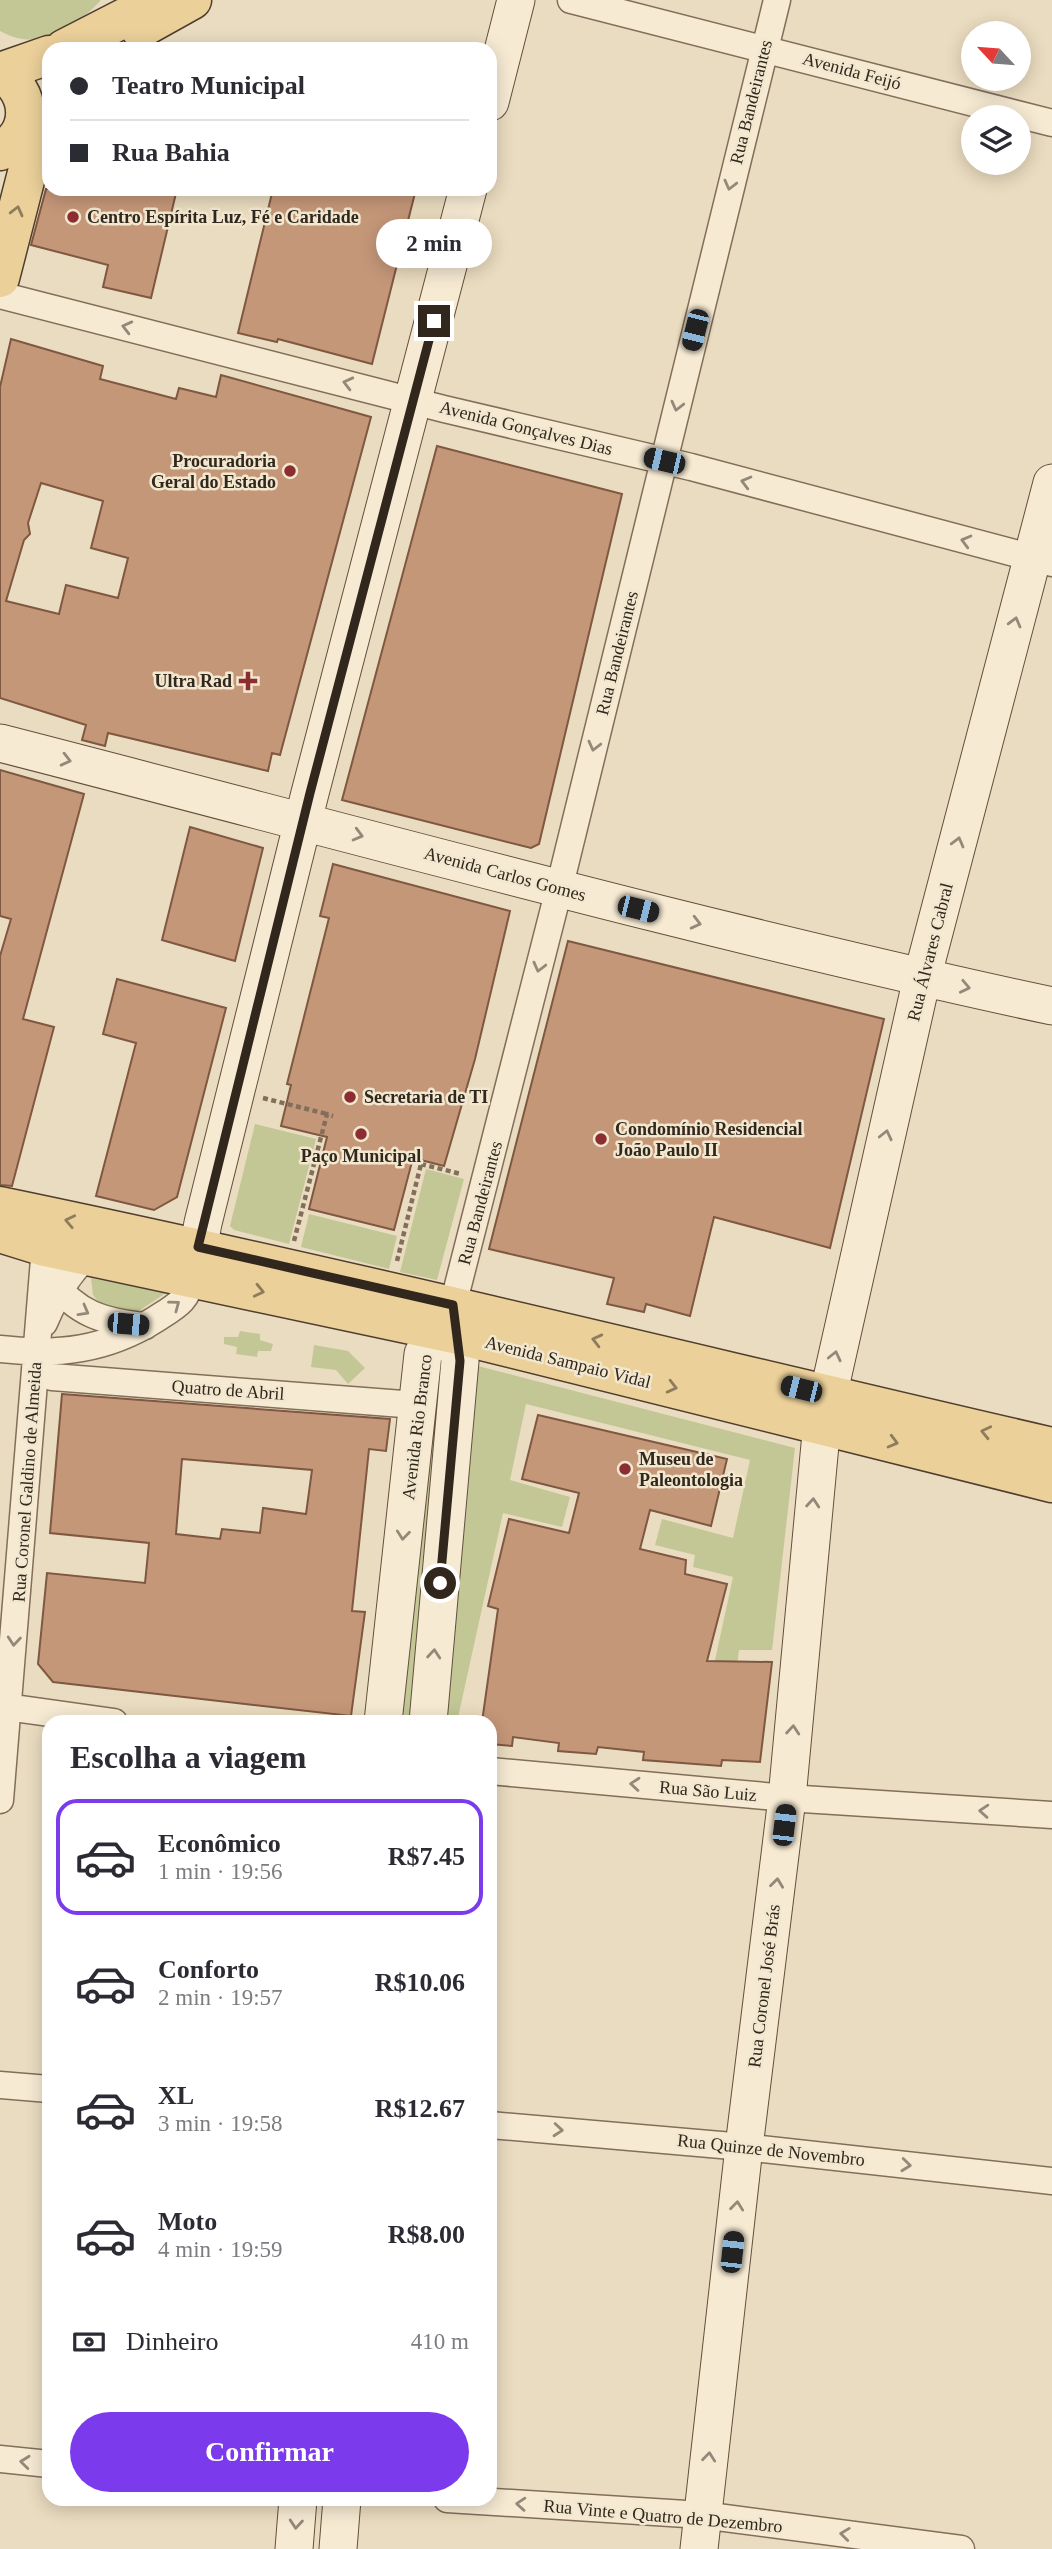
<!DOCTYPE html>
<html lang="pt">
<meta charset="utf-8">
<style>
:root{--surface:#fff;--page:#f2f2f3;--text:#2b2b33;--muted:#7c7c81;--line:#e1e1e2;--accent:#7c3aed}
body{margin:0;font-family:"Times New Roman",serif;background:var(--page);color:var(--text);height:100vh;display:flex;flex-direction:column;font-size:26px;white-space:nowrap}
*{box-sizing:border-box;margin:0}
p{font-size:23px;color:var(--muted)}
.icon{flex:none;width:38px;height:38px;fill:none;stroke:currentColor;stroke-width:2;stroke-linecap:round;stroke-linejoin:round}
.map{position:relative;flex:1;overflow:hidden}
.details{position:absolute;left:42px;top:1715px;width:455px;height:791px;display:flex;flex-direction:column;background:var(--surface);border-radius:21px;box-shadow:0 4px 18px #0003}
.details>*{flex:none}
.top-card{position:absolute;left:42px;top:42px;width:455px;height:154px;border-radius:21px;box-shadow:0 4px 18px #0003;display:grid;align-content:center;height:154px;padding:0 28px;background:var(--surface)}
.needle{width:46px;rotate:296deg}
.buttons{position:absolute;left:961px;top:21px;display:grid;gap:14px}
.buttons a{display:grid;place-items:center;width:70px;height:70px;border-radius:50%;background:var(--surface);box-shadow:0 4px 18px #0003;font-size:35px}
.end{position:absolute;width:32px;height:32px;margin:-16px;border:9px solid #32271d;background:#fff;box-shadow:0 0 0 4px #fff}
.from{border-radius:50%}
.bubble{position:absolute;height:49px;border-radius:24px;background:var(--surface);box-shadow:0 4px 18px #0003;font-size:23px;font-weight:800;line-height:49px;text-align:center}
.car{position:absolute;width:21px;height:42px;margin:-21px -10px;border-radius:9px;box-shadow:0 0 5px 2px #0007;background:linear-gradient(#222 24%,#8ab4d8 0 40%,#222 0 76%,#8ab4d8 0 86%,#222 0)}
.top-card b{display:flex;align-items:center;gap:24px;height:66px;font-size:26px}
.top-card b+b{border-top:2px solid var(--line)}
.top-card i{width:18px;height:18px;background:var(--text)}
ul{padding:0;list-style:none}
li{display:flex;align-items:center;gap:21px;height:116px;margin:0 14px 10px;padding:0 14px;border:4px solid transparent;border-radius:21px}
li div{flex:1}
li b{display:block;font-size:26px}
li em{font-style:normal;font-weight:800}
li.selected{border-color:var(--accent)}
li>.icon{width:63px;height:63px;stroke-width:1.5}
h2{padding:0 28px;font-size:32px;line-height:84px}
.pay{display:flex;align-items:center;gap:18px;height:77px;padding:0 28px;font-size:26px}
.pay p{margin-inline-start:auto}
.primary-button{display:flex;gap:14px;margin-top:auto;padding:14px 28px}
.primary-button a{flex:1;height:80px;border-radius:42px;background:var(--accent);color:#fff;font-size:28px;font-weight:800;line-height:80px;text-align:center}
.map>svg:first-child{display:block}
.green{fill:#c2c795}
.building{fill:#c59779;stroke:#7f5841;stroke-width:2;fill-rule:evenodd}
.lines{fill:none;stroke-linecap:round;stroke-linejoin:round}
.street-casing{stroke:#826e5a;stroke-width:29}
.secondary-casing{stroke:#634f3d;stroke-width:39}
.primary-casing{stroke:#4f3d2e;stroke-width:41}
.path{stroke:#826e5a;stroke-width:4.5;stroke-dasharray:5 3.5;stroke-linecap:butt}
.street{stroke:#f6ead3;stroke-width:26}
.secondary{stroke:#f6ead3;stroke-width:37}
.primary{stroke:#ebd09a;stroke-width:38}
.oneway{stroke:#948878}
.oneway2{stroke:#8e7c5c}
.route{stroke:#32271d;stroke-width:9}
.poi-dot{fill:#8c2e31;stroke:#f2e7cf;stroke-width:2.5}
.labels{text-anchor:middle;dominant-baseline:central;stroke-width:5;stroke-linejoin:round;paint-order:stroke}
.street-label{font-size:18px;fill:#32271d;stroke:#f2e7cf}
.poi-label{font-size:18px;font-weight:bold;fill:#32271d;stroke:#f2e7cf;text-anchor:start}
</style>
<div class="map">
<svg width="1052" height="2549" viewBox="0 0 1052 2549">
<rect width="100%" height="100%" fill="#eadcc0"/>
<path class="green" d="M0,0H101C73,30 40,53 0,31Z
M255,1124L316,1139L289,1244L234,1230L230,1226Z
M426,1169L464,1179L437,1280L400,1272Z
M309,1214L397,1236L389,1269L301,1247Z
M91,1278L166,1293L131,1316L104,1309L93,1295Z
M240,1331L260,1334V1340L273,1344L271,1351H258L257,1357L236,1354L237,1347L224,1344V1337H238Z
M314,1345L348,1351L365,1368L348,1384L336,1370L311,1367Z
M434,1358L448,1361L411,1722H396Z
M474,1365L795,1448L772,1650H739L737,1667L714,1665L733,1577L693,1567L695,1555L655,1545L662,1519L733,1538L750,1460L526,1404L510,1480L570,1497L562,1527L503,1513L457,1722H446Z"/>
<path class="building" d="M46,189H177L151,298L103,287L108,265L31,245Z
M273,189H416L372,364L278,339L277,342L238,333Z
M11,339L103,366L100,379L176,399L179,388L216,397L221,375L371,417L280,755L272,753L268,771L108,733L105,746L82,740L86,725L0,698V387ZM41,483L103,501L91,548L128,558L118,598L66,585L59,614L6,601L24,540L30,534L28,523Z
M437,446L622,494L539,844L531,848L342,800Z
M0,770L84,794L23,1019L54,1027L12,1186L0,1185V956L11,919L0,916Z
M190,827L263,848L235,961L162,940Z
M333,864L510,911L475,1059L444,1166L413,1158L394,1230L309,1209L327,1137L281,1126L291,1085L287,1084L329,918L320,916Z
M568,941L884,1019L830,1248L714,1217L690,1316L646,1304L644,1312L607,1304L614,1278L489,1249Z
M117,979L226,1008L177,1197L154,1210L96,1196L136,1043L103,1034Z
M62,1394L390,1419L386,1451L369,1449L352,1611L365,1612L351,1716L53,1682L38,1664L47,1573L145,1583L149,1543L50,1533ZM182,1459L312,1470L306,1514L263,1508L260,1533L222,1529L220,1539L176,1534Z
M538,1415L727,1459L711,1526L650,1510L640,1549L686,1560L685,1574L727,1584L707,1661L772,1662L760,1762L722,1760L721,1766L643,1760L644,1752L598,1747L596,1754L558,1751L559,1743L513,1737L512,1746L490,1744V1722H482L498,1609L488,1606L509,1519L569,1533L579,1493L522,1479Z"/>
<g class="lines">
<defs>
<path id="street" d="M571,0L1052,123
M0,295L444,409L691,467L1052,563
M51,1279C76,1314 104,1322 145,1326
M453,1305L559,889L777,0
M44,1323C56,1295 72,1264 99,1248
M0,1349C57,1356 107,1350 156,1319C178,1305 187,1301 193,1276
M52,1377L403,1404
M0,1706L114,1722
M490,1771L787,1798L1052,1815
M0,1800L45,1247
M0,2085L49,2089
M490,2125L744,2147L1052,2181
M0,2459L49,2464
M447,2499L702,2515L961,2549"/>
<path id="secondary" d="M490,102L516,0
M0,743C350,833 699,930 1052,1006
M193,1276L203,1223L310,793L468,189
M383,1722L423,1354L452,1306
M428,1722L460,1361L453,1305
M294,2549L298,2499
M338,2549L342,2499
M699,2549L744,2147L787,1798L822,1423L922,978L1052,483"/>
<path id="primary" d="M140,29L192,0
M64,49L159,0
M0,72C32,92 35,132 0,151
M0,72L49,55
M0,278L30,161L24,126
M0,1206C352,1279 701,1366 1052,1447
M0,1233L45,1247L458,1335L1052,1483"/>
</defs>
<use href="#street" class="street-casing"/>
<use href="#secondary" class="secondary-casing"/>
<use href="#primary" class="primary-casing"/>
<path class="path" d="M263,1098L327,1114
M421,1164L461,1174
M294,1241L327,1114L333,1116
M397,1261L422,1160"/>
<use href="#street" class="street"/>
<use href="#secondary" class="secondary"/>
<use href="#primary" class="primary"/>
</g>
<defs><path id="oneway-chevron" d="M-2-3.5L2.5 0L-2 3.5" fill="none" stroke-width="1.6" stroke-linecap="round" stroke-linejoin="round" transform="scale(1.75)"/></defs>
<g class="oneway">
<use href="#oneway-chevron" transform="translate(730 185) rotate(104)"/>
<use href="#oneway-chevron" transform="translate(127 327) rotate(-166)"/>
<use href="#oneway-chevron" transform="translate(348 383) rotate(-166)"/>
<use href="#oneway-chevron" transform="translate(677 406) rotate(104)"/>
<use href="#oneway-chevron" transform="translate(746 482) rotate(-165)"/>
<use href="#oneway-chevron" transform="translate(966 541) rotate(-165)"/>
<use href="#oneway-chevron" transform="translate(1015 622) rotate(-75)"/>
<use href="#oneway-chevron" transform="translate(594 746) rotate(104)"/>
<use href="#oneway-chevron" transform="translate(66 760) rotate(14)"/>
<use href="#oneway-chevron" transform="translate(358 835) rotate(15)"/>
<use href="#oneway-chevron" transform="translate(958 842) rotate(-75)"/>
<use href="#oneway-chevron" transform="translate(696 923) rotate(14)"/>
<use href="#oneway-chevron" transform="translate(539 967) rotate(104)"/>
<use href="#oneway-chevron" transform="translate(965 987) rotate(12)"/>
<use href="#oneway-chevron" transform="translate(886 1135) rotate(-77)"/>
<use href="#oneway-chevron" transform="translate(175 1305) rotate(-37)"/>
<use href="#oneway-chevron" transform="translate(84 1311) rotate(29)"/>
<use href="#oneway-chevron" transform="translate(835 1356) rotate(-77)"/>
<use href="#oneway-chevron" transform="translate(813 1503) rotate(-85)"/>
<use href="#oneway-chevron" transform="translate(403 1535) rotate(96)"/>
<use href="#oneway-chevron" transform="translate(14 1641) rotate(95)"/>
<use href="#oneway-chevron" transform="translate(434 1654) rotate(-85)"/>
<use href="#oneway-chevron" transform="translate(793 1730) rotate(-85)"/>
<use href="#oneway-chevron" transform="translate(635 1784) rotate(-175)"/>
<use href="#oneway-chevron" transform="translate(984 1811) rotate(-176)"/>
<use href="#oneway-chevron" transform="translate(777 1883) rotate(-83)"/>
<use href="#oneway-chevron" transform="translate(558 2130) rotate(5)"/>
<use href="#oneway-chevron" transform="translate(906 2165) rotate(6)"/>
<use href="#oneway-chevron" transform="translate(737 2206) rotate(-84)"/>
<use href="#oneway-chevron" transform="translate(709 2457) rotate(-84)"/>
<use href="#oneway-chevron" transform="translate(25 2462) rotate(-174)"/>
<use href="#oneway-chevron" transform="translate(521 2504) rotate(-176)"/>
<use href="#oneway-chevron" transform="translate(296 2524) rotate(95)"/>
<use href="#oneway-chevron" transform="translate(845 2534) rotate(-173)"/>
</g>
<g class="oneway2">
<use href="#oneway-chevron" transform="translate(17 211) rotate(-76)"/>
<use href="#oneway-chevron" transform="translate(70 1221) rotate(-168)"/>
<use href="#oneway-chevron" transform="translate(259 1291) rotate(13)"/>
<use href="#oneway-chevron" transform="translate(597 1340) rotate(-166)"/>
<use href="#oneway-chevron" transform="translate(672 1387) rotate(14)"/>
<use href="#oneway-chevron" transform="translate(986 1432) rotate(-167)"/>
<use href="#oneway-chevron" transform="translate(893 1442) rotate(15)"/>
</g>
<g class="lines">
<path class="route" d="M434,321L310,793L198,1247L453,1305L460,1361L440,1583"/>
</g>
<g class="poi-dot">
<circle cx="73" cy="217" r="7"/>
<circle cx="290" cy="471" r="7"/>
<path d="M244.5 670.5h7v7h7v7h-7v7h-7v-7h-7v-7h7z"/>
<circle cx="350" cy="1097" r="7"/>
<circle cx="361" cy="1134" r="7"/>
<circle cx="601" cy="1139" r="7"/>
<circle cx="625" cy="1469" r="7"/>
</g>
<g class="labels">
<g class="street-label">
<text transform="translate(852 71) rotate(15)">Avenida Feijó</text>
<text transform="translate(751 102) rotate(-76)">Rua Bandeirantes</text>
<text transform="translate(526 428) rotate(14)">Avenida Gonçalves Dias</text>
<text transform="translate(617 653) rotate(-76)">Rua Bandeirantes</text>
<text transform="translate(505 874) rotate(15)">Avenida Carlos Gomes</text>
<text transform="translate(930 952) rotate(-76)">Rua Álvares Cabral</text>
<text transform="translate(480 1203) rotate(-75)">Rua Bandeirantes</text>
<text transform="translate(568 1362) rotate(14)">Avenida Sampaio Vidal</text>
<text transform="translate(228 1390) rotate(4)">Quatro de Abril</text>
<text transform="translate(417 1427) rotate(-83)">Avenida Rio Branco</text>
<text transform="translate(27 1482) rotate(-86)">Rua Coronel Galdino de Almeida</text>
<text transform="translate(708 1791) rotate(5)">Rua São Luiz</text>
<text transform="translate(764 1986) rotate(-83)">Rua Coronel José Brás</text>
<text transform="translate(771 2150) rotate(6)">Rua Quinze de Novembro</text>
<text transform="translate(663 2516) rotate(5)">Rua Vinte e Quatro de Dezembro</text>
</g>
<g class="poi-label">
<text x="87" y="217">Centro Espírita Luz, Fé e Caridade</text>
<text x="276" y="461" text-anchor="end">Procuradoria<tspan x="276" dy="21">Geral do Estado</tspan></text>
<text x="232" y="681" text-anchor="end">Ultra Rad</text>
<text x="364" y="1097">Secretaria de TI</text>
<text x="615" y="1129">Condomínio Residencial<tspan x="615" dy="21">João Paulo II</tspan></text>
<text x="361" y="1156" text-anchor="middle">Paço Municipal</text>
<text x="639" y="1459">Museu de<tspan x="639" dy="21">Paleontologia</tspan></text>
</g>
</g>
</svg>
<div class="buttons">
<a><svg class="needle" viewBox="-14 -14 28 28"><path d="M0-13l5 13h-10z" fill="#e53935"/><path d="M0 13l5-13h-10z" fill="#7c7c81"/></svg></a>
<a><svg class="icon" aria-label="layers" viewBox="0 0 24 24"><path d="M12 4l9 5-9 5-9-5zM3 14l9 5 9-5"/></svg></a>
</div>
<i class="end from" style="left:440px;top:1583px"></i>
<i class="end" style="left:434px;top:321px"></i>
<div class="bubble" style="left:376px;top:219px;width:116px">2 min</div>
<i class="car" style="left:695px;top:330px;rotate:194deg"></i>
<i class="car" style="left:664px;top:461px;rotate:283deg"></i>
<i class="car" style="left:638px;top:909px;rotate:104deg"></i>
<i class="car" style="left:128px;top:1324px;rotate:95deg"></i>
<i class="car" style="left:801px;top:1389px;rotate:284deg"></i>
<i class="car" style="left:784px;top:1825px;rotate:7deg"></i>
<i class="car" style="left:732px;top:2252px;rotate:6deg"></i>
<div class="top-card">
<b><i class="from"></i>Teatro Municipal</b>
<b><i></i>Rua Bahia</b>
</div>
<section class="details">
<h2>Escolha a viagem</h2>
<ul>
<li class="selected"><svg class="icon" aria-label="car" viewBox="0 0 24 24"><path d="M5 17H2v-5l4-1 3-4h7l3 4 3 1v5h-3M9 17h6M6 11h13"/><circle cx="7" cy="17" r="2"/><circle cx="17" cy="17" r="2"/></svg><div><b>Econômico</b><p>1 min · 19:56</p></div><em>R$7.45</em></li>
<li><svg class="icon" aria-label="car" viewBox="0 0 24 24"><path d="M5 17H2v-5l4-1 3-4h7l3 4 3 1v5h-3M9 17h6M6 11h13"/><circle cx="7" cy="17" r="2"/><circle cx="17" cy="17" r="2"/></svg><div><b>Conforto</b><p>2 min · 19:57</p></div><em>R$10.06</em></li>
<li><svg class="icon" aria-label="car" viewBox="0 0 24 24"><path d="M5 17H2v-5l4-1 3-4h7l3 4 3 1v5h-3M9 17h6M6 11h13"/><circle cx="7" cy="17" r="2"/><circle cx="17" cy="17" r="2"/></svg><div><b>XL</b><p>3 min · 19:58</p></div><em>R$12.67</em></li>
<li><svg class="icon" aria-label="car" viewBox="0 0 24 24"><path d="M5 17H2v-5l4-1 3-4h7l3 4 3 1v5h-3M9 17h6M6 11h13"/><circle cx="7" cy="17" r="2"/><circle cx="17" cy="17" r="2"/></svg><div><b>Moto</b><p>4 min · 19:59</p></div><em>R$8.00</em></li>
</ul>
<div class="pay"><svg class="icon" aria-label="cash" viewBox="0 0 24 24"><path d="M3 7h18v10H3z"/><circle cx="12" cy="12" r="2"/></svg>Dinheiro<p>410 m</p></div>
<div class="primary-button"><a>Confirmar</a></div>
</section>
</div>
